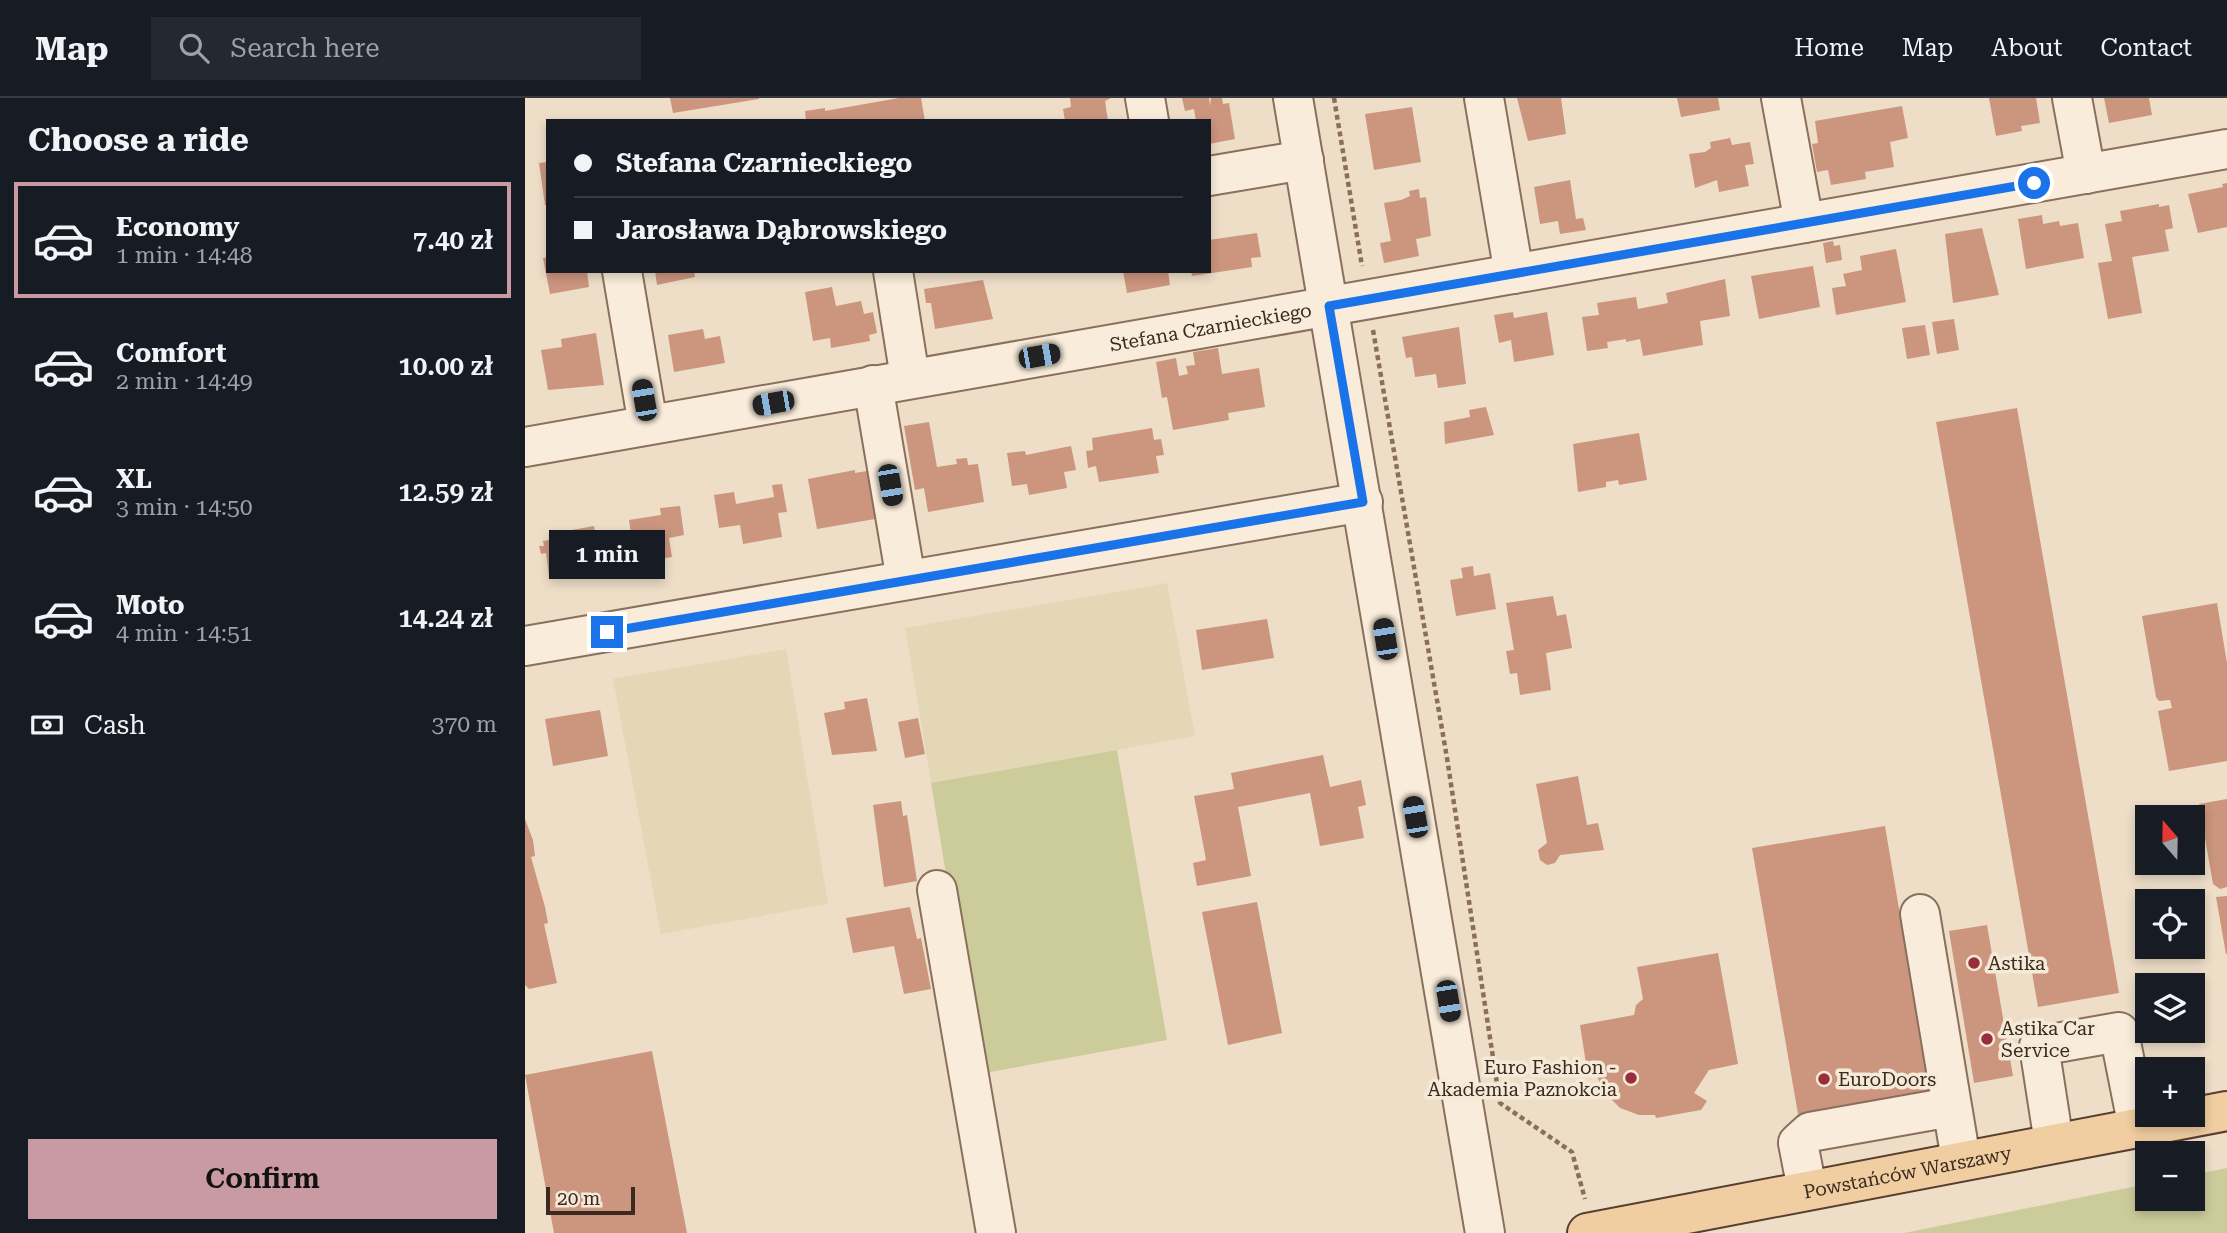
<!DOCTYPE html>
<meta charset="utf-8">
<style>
:root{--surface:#171b24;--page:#242831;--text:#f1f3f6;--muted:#9ea1a6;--line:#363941;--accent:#c99aa2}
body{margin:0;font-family:"Roboto Serif",serif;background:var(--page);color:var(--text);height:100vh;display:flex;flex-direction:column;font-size:26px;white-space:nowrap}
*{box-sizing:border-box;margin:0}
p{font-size:23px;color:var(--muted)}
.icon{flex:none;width:38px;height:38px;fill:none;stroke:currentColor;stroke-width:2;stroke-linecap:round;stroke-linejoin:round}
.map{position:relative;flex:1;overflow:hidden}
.sheet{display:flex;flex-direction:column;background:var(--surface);width:525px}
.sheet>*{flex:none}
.guide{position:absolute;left:21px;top:21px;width:665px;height:154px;border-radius:0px;box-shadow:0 4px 10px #0003;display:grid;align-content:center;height:154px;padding:0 28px;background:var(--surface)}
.needle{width:46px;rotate:340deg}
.tools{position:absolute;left:1610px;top:707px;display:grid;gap:14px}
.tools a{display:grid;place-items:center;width:70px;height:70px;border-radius:0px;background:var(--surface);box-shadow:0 4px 10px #0003;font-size:35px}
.scale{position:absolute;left:21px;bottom:18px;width:89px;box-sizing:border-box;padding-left:7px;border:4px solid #3a2a20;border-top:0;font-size:19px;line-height:24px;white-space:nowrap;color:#3a2a20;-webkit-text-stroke:5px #f5e9d7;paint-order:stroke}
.end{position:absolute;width:32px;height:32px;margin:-16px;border:9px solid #1a73e8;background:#fff;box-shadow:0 0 0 4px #fff}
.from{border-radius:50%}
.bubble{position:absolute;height:49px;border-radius:0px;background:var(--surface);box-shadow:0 4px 10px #0003;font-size:23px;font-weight:600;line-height:49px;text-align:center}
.car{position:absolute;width:21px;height:42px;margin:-21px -10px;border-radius:9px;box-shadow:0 0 5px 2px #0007;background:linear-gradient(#222 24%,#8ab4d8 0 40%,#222 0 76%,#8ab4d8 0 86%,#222 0)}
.guide b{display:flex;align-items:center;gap:24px;height:66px;font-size:26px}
.guide b+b{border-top:2px solid var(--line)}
.guide i{width:18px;height:18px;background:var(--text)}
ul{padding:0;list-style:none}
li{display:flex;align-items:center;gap:21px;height:116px;margin:0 14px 10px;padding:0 14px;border:4px solid transparent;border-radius:0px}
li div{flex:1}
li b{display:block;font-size:26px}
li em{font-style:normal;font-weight:600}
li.current{border-color:var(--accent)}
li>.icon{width:63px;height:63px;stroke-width:1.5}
h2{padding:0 28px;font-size:32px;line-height:84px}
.pay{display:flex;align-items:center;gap:18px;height:77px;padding:0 28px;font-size:26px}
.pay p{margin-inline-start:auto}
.action{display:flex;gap:14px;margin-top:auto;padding:14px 28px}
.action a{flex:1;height:80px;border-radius:0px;background:var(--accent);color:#111;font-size:28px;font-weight:600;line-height:80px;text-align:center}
header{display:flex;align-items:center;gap:42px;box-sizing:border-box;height:98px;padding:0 35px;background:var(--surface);border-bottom:2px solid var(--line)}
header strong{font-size:33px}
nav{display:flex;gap:38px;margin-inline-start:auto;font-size:24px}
.search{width:490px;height:63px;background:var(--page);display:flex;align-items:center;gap:18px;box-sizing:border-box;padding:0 24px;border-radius:0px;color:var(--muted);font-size:26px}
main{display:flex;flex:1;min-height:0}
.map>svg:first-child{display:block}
.farmland{fill:#e4d7b5}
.green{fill:#cccc9b}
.building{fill:#cb957e}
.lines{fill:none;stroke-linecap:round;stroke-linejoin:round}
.minor-casing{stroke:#8a6f5d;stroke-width:42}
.major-casing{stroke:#583e31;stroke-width:42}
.path{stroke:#8a6f5d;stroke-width:4.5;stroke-dasharray:5 3.5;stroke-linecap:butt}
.minor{stroke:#f9ecdb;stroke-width:38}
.major{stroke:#f0cea1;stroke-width:38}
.route{stroke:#1a73e8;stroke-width:9}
.poi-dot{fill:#982e3b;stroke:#f5e9d7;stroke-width:2.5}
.labels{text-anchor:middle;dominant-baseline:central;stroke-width:7;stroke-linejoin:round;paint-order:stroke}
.street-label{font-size:19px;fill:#3a2a20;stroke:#f5e9d7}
.poi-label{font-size:19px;fill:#3a2a20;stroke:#f5e9d7;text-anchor:start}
</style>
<header>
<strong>Map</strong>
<div class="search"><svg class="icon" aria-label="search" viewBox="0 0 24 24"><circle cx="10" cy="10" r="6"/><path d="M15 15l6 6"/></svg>Search here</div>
<nav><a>Home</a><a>Map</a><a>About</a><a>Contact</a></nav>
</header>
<main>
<section class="sheet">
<h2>Choose a ride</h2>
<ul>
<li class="current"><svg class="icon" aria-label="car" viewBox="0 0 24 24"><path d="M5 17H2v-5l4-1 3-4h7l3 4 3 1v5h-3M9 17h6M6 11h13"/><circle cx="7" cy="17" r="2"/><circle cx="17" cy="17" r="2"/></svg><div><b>Economy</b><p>1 min · 14:48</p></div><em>7.40 zł</em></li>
<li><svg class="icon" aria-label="car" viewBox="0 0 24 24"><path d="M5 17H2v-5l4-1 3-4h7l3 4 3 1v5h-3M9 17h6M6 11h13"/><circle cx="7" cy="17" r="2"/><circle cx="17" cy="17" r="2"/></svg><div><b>Comfort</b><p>2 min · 14:49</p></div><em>10.00 zł</em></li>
<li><svg class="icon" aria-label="car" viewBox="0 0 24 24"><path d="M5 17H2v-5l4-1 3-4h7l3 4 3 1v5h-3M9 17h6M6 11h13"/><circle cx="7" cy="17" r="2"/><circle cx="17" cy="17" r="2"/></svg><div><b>XL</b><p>3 min · 14:50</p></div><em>12.59 zł</em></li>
<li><svg class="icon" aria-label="car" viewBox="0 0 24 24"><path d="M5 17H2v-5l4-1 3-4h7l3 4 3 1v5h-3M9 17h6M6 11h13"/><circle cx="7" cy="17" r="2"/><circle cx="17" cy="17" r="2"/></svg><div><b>Moto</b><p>4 min · 14:51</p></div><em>14.24 zł</em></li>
</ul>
<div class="pay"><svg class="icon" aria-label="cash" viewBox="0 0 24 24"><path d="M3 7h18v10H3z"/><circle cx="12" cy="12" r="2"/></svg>Cash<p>370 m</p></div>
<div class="action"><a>Confirm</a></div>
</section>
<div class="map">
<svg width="1702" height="1135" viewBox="0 0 1702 1135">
<rect width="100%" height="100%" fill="#eedec8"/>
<path class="farmland" d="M642,485L670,638L406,685L380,530Z
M261,551L303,806L136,836L88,581Z"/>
<path class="green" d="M592,652L642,942L454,976L406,685Z
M1702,1070V1135H1379L1622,1086V1101H1668V1077Z"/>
<path class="building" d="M145,0H234V1L148,15Z
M374,0H396L400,23H281L280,13L300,10V13Z
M545,0H586L580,3L583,23H540L538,11L546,9Z
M657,0H684L685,8L686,0H697L698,6L704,5L710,41L684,46V23H671L669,11L660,13Z
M992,0H1036L1041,36L1003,43Z
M1152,0H1193L1195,12L1156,19Z
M1464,0H1511L1515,25L1496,28L1497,33L1471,38Z
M1579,0H1624L1627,17L1584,25Z
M1377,8L1383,40L1365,44L1369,69L1340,74L1341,81L1306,87L1303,72L1292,74L1287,46L1293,45L1290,23Z
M887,9L896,64L849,72L840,16Z
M1205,40L1207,47L1225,44L1229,66L1220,67L1224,88L1194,94L1192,82L1170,90L1164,56L1180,54L1186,50L1185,44Z
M23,64V107H20L14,65Z
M1045,82L1051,121L1058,120L1061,132L1035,136L1033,123L1015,126L1009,89Z
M1702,85V129L1673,135L1663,96L1698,89L1697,86Z
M894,91L895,100L901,99L906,138L891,141L894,158L859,165L855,145L866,143L859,105L876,102L885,98L884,93Z
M1634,106V109L1644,107L1648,130L1640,132L1644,153L1607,159L1617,215L1583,221L1573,165L1587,163L1580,126L1597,123L1595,113Z
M1517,117L1518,126L1534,123L1535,128L1553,125L1559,160L1501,171L1493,121Z
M1457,130L1474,197L1428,205L1420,136Z
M732,135L736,159L726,160L727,169L667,178L666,173H684V142Z
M1308,143L1309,148L1315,147L1317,162L1301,165L1298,145Z
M1371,151L1381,204L1311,217L1307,190L1321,188L1318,176L1337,172L1335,158Z
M23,159V173H62L64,189L25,196L18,160Z
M1288,168L1295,209L1234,221L1226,178Z
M130,173H169L170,179L132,187Z
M598,173H643L645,187L602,195Z
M1200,181L1205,218L1175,223L1178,247L1118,258L1115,241L1101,244V241L1082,244L1083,250L1062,253L1057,219L1074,217L1072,205L1111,199L1113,211L1143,205L1141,195Z
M458,182L468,221L410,231L406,205H401L399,191Z
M307,189L311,208L336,203L339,216L348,214L352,235L344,237L345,243L306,250L305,240L288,243L280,194Z
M988,214L989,220L1022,214L1029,257L989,264L986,242L974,245L969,217Z
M1429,221L1434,252L1412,256L1407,224Z
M1400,227L1405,257L1382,261L1377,230Z
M934,229L941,286L913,290L911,276L890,279L887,259L881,260L877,239Z
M178,231L180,241L195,238L200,265L149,274L143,237Z
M71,235L79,287L23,292L16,252L37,249L36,241Z
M693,250L697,276L734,270L740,309L703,315L704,322L648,332L642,299L637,300L631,264L651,260L654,278L663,276L661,268L670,267L668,254Z
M961,309L969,337L920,346L919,324L945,319L944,312Z
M1492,310L1594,895L1513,909L1411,324Z
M404,324L412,369L432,366L431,361L442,360L443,367L453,366L459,404L403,414L399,390L390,392L379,328Z
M627,330L629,342L636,341L639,357L631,358L634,375L574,384L571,368L563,370L561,353L568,352L567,340Z
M1114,335L1122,382L1094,387L1093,382L1081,384V389L1053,394L1048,346Z
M546,348L551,372L539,374L542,390L504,397L502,386L487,388L482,355L500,353L501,357Z
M330,372V375L348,372L356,420L292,431L283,381Z
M257,386L262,414L253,415L257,439L218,446L215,427L194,430L189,397L209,394L211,406L249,399L247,387Z
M155,408L159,437L144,440L147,459L110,465L104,422L136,417L135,410Z
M69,428L77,474L61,477L60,472L24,478L21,455L16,456L14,448H19L18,443L48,438L47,432Z
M948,468L949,478L965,475L971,511L931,518L925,482L938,480L936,470Z
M1028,498L1032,518L1041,516L1047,550L1021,555L1026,592L995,597L992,575L985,576L981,553L989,552L981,505Z
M1692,505L1702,565V663L1644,673L1633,613L1647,610L1645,602L1634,603L1631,599L1617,518Z
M742,521L749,560L677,572L671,532Z
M342,600L352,653L307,657L299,615L320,611L319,604Z
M75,612L83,658L28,668L20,621Z
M393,620L400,656L380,660L373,624Z
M798,657L805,689L836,682L841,707L833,709L839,740L795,748L785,695L713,709L726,778L672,788L668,765L681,762L669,698L709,691L706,675Z
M1053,678L1062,727L1073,725L1079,752L1035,757L1030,765L1022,767L1015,762L1013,752L1022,745L1011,686Z
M1702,701V789L1695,791L1688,786L1674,706Z
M376,703L378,718L382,717L392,783L359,789L348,707Z
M0,721L8,742L10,758L6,759L20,809L23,825L19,826L32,885L4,891L0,887Z
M1360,728L1405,994L1273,1016L1227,750Z
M1702,798V856H1701L1691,799Z
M732,804L757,935L703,947L677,814Z
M385,809L392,841L396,840L406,891L379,896L369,848L328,855L321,820Z
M1462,827L1488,978L1449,985L1424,833Z
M1193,855L1213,966L1184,972L1169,995L1182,1003L1176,1012L1131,1020L1130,1017H1114L1095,1010L1079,994L1071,976L1063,978L1055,927L1109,917L1111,907L1118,901L1112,869Z
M127,953L162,1135H29L0,977Z"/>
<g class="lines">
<defs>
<g id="minor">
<path d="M620,0L624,23"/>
<path d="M768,0L960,1135"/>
<path d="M959,0L989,176"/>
<path d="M1256,0L1279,125"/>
<path d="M1547,0L1561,76"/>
<path d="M684,78L779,62"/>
<path d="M97,173L123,327"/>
<path d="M368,173L385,280"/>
<path d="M348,287L381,482"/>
<path id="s1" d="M0,349L1702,51"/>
<path d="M0,548L838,404"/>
<path d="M412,792L471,1135"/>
<path d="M1395,816L1436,1062"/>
<path d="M1529,1045L1514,948L1594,934L1613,1030"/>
<path d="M1282,1091L1273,1045L1285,1034L1426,1009"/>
</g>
<g id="major">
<path id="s2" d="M1062,1135L1702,1013"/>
</g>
</defs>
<use href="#minor" class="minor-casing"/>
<use href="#major" class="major-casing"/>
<path class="path" d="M809,0L837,168
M848,232L922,660L975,1005L1047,1054L1060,1101"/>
<use href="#minor" class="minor"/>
<use href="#major" class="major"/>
</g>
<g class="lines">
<path class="route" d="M82,534L838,404L804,208L1509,85"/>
</g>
<g class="poi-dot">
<circle cx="1449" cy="865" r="7"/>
<circle cx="1462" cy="941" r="7"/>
<circle cx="1106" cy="980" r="7"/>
<circle cx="1299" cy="981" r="7"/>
</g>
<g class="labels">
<g class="street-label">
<text stroke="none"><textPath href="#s1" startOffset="696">Stefana Czarnieckiego</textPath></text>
<text stroke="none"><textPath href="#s2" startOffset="326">Powstańców Warszawy</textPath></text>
</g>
<g class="poi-label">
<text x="1463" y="865">Astika</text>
<text x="1476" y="930">Astika Car<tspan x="1476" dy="22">Service</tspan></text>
<text x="1092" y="969" text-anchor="end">Euro Fashion -<tspan x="1092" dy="22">Akademia Paznokcia</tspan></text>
<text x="1313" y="981">EuroDoors</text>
</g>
</g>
</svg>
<div class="tools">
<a><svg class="needle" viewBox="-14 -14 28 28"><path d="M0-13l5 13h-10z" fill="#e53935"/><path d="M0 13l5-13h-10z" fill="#9ea1a6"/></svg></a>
<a><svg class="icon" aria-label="locate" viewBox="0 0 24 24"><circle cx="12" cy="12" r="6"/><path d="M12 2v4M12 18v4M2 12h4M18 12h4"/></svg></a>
<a><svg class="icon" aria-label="layers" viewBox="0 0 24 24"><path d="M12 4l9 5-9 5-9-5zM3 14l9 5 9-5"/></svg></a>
<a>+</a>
<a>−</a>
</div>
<div class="scale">20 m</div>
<i class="end from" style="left:1509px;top:85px"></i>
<i class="end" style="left:82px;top:534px"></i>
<div class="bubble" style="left:24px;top:432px;width:116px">1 min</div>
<i class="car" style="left:514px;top:258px;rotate:80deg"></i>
<i class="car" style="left:119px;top:302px;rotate:350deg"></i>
<i class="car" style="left:248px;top:305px;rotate:260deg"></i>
<i class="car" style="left:365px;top:387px;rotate:170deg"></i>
<i class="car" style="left:860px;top:541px;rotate:351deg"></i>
<i class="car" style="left:890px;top:719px;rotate:350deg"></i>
<i class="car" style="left:923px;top:903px;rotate:171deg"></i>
<div class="guide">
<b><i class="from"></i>Stefana Czarnieckiego</b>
<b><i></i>Jarosława Dąbrowskiego</b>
</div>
</div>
</main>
